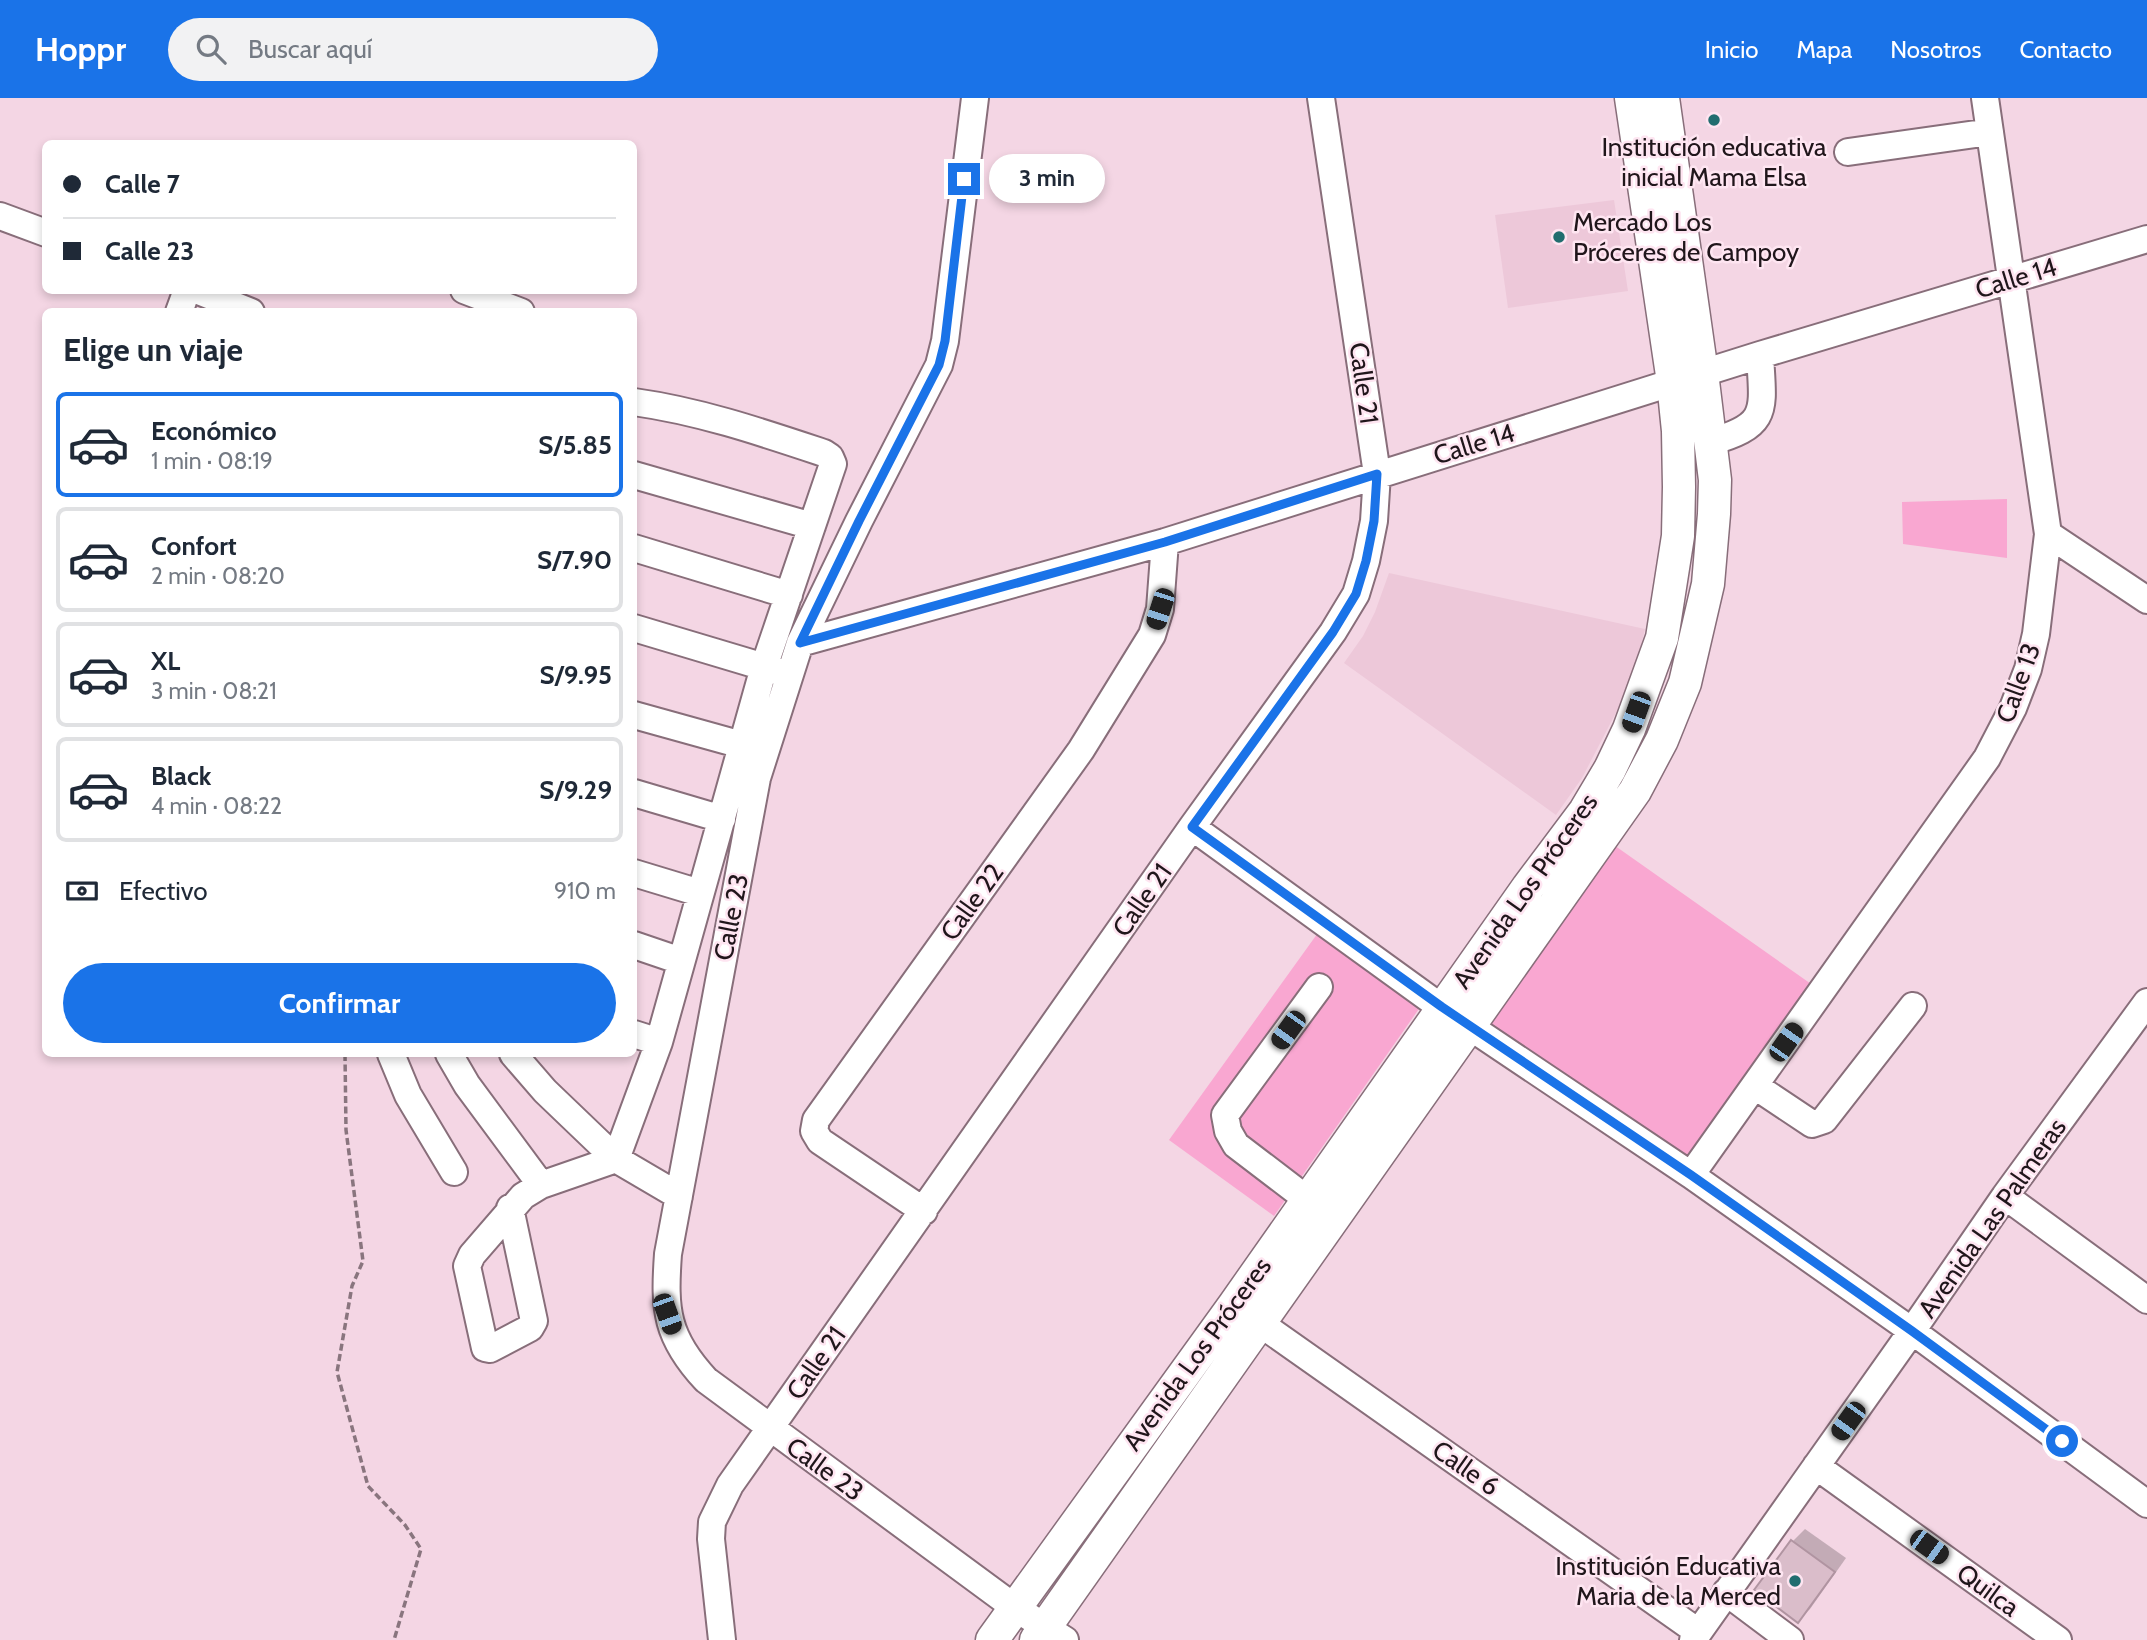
<!DOCTYPE html>
<html lang="es">
<meta charset="utf-8">
<style>
:root{--surface:#fff;--page:#f2f2f3;--text:#1f2937;--muted:#747a83;--line:#e0e1e3;--accent:#1a73e8}
body{margin:0;font-family:Cabin,sans-serif;background:var(--page);color:var(--text);height:100vh;display:flex;flex-direction:column;font-size:26px;white-space:nowrap}
*{box-sizing:border-box;margin:0}
p{font-size:23px;color:var(--muted)}
.icon{flex:none;width:38px;height:38px;fill:none;stroke:currentColor;stroke-width:2;stroke-linecap:round;stroke-linejoin:round}
.map{position:relative;flex:1;overflow:hidden}
.sheet{position:absolute;left:42px;top:210px;width:595px;height:749px;display:flex;flex-direction:column;background:var(--surface);border-radius:10px;box-shadow:0 4px 10px #0003}
.sheet>*{flex:none}
.guide{position:absolute;left:42px;top:42px;width:595px;height:154px;border-radius:10px;box-shadow:0 4px 10px #0003;display:grid;align-content:center;height:154px;padding:0 21px;background:var(--surface)}
.end{position:absolute;width:32px;height:32px;margin:-16px;border:9px solid #1a73e8;background:#fff;box-shadow:0 0 0 4px #fff}
.from{border-radius:50%}
.bubble{position:absolute;height:49px;border-radius:24px;background:var(--surface);box-shadow:0 4px 10px #0003;font-size:23px;font-weight:800;line-height:49px;text-align:center}
.car{position:absolute;width:21px;height:42px;margin:-21px -10px;border-radius:9px;box-shadow:0 0 5px 2px #0007;background:linear-gradient(#222 24%,#8ab4d8 0 40%,#222 0 76%,#8ab4d8 0 86%,#222 0)}
.guide b{display:flex;align-items:center;gap:24px;height:66px;font-size:26px}
.guide b+b{border-top:2px solid var(--line)}
.guide i{width:18px;height:18px;background:var(--text)}
ul{padding:0;list-style:none}
li{display:flex;align-items:center;gap:21px;height:105px;margin:0 14px 10px;padding:0 7px;border:4px solid var(--line);border-radius:10px}
li div{flex:1}
li b{display:block;font-size:26px}
li em{font-style:normal;font-weight:800}
li.current{border-color:var(--accent)}
li>.icon{width:63px;height:63px;stroke-width:1.5}
h2{padding:0 21px;font-size:32px;line-height:84px}
.pay{display:flex;align-items:center;gap:18px;height:77px;padding:0 21px;font-size:26px}
.pay p{margin-inline-start:auto}
.primary-button{display:flex;gap:14px;margin-top:auto;padding:14px 21px}
.primary-button a{flex:1;height:80px;border-radius:42px;background:var(--accent);color:#fff;font-size:28px;font-weight:800;line-height:80px;text-align:center}
header{display:flex;align-items:center;gap:42px;box-sizing:border-box;height:98px;padding:0 35px;background:var(--accent);color:#fff}
header strong{font-size:33px}
nav{display:flex;gap:38px;margin-inline-start:auto;font-size:24px}
.search{width:490px;height:63px;background:var(--page);display:flex;align-items:center;gap:18px;box-sizing:border-box;padding:0 24px;border-radius:38px;color:var(--muted);font-size:26px}
.map>svg:first-child{display:block}
.built{fill:#edc8d9}
.green{fill:#f9a7d1}
.shadow{fill:#0003}
.building{fill:#dabdca;stroke:#b094a1;stroke-width:2}
.lines{fill:none;stroke-linecap:round;stroke-linejoin:round}
.minor-casing{stroke:#886e7a;stroke-width:30}
.major-casing{stroke:#886e7a;stroke-width:35}
.path{stroke:#89757e;stroke-width:3.5;stroke-dasharray:7 3.5;stroke-linecap:butt}
.minor{stroke:#fff;stroke-width:26}
.major{stroke:#fff;stroke-width:32}
.route{stroke:#1a73e8;stroke-width:9}
.poi-dot{fill:#216d6f;stroke:#fee5f1;stroke-width:2.5}
.labels{text-anchor:middle;dominant-baseline:central;stroke-width:5;stroke-linejoin:round;paint-order:stroke}
.poi-label{font-size:26px;fill:#20161b;stroke:#fee5f1}
.street-label{font-size:26px;fill:#20161b;stroke:#fee5f1}
</style>
<header>
<strong>Hoppr</strong>
<div class="search"><svg class="icon" aria-label="search" viewBox="0 0 24 24"><circle cx="10" cy="10" r="6"/><path d="M15 15l6 6"/></svg>Buscar aquí</div>
<nav><a>Inicio</a><a>Mapa</a><a>Nosotros</a><a>Contacto</a></nav>
</header>
<div class="map">
<svg width="2147" height="1542" viewBox="0 0 2147 1542">
<rect width="100%" height="100%" fill="#f4d6e4"/>
<path class="built" d="M1614,102L1628,193L1508,210L1495,117Z
M1389,475L1645,531L1635,572L1623,601L1582,680L1556,717L1344,565L1363,538L1375,514Z"/>
<path class="green" d="M2007,401V460L1903,446L1902,404Z
M1611,745L1814,888L1686,1064L1480,925Z
M1320,832L1423,905L1274,1118L1169,1042Z"/>
<path class="shadow" d="M1805,1431L1846,1460L1810,1511L1797,1523L1792,1444Z"/>
<path class="building" d="M1791,1442L1835,1474L1798,1525L1754,1492Z"/>
<g class="lines">
<defs>
<path id="minor" d="M975,0L945,243L939,267L859,423L800,545L757,680L668,1156C664,1212 666,1239 706,1282L1014,1509L1065,1542
M1848,54L1990,34
M0,118L46,135
M196,192L251,214
M464,192L521,214
M179,214L187,192
M1710,344C1770,327 1763,313 1760,257
M634,377L812,428
M2048,436L2147,502
M634,450L789,497
M634,530L781,574
M800,545L1165,444L1760,257L2147,141
M634,617L742,647
M634,695L722,721
M1192,729L1442,910L1691,1077L1912,1233L2147,1406
M634,775L700,795
M634,847L681,863
M634,936L659,944
M391,956L408,997L454,1074
M449,956L467,987L541,1087
M513,956L545,993L616,1061L679,1098
M1755,988L1812,1026L1824,1022L1913,908
M1691,1077L1987,660L2013,610L2028,571L2036,536L2048,436L1985,0
M2005,1098L2147,1202
M1308,1102L1236,1047L1228,1033L1225,1017L1319,889
M510,1110L534,1223L530,1230L490,1251L485,1250L467,1168L472,1157L523,1098L541,1087L616,1061L659,944L764,569L833,366L830,359L824,355C761,334 699,313 634,304
M924,1113L820,1043L814,1033L816,1022L1081,652L1152,537L1160,511L1165,444
M1244,1214L1698,1534
M1816,1368L2058,1542
M1726,1494L1790,1542
M722,1542L711,1441L712,1424L730,1387L1192,729L1333,534L1356,496L1366,463L1374,423L1377,376L1321,0
M1693,1542L1912,1233L2005,1098L2147,904"/>
<path id="major" d="M992,1542L1234,1207L1528,789L1585,713L1610,671L1629,631L1662,540L1678,438L1679,389L1678,333L1673,284L1631,0
M1036,1542L1635,693L1662,642L1685,585L1708,486L1714,416L1715,382L1702,275L1663,0"/>
</defs>
<use href="#minor" class="minor-casing"/>
<use href="#major" class="major-casing"/>
<path class="path" d="M345,956L346,1032L363,1163L352,1188L337,1274L368,1388L405,1427L421,1451L394,1542"/>
<use href="#minor" class="minor"/>
<use href="#major" class="major"/>
</g>
<g class="lines">
<path class="route" d="M964,81L945,243L939,267L859,423L800,545L1165,444L1377,376L1374,423L1366,463L1356,496L1333,534L1192,729L1442,909L1691,1077L1912,1233L2062,1343"/>
</g>
<g class="poi-dot">
<circle cx="1714" cy="22" r="7"/>
<circle cx="1559" cy="139" r="7"/>
<circle cx="1795" cy="1483" r="7"/>
</g>
<g class="labels">
<g class="poi-label">
<text x="1714" y="49">Institución educativa<tspan x="1714" dy="30">inicial Mama Elsa</tspan></text>
<text x="1573" y="124" text-anchor="start">Mercado Los<tspan x="1573" dy="30">Próceres de Campoy</tspan></text>
<text x="1781" y="1468" text-anchor="end">Institución Educativa<tspan x="1781" dy="30">Maria de la Merced</tspan></text>
</g>
<g class="street-label">
<text transform="translate(2016 180) rotate(-17)">Calle 14</text>
<text transform="translate(1364 285) rotate(82)">Calle 21</text>
<text transform="translate(1474 346) rotate(-17)">Calle 14</text>
<text transform="translate(2018 585) rotate(-70)">Calle 13</text>
<text transform="translate(1525 793) rotate(-55)">Avenida Los Próceres</text>
<text transform="translate(1142 802) rotate(-55)">Calle 21</text>
<text transform="translate(972 804) rotate(-54)">Calle 22</text>
<text transform="translate(731 819) rotate(-79)">Calle 23</text>
<text transform="translate(1992 1120) rotate(-55)">Avenida Las Palmeras</text>
<text transform="translate(1197 1256) rotate(-54)">Avenida Los Próceres</text>
<text transform="translate(816 1265) rotate(-55)">Calle 21</text>
<text transform="translate(1466 1370) rotate(35)">Calle 6</text>
<text transform="translate(825 1371) rotate(36)">Calle 23</text>
<text transform="translate(1988 1492) rotate(36)">Quilca</text>
</g>
</g>
</svg>
<i class="end from" style="left:2062px;top:1343px"></i>
<i class="end" style="left:964px;top:81px"></i>
<div class="bubble" style="left:989px;top:56px;width:116px">3 min</div>
<i class="car" style="left:1160px;top:511px;rotate:198deg"></i>
<i class="car" style="left:1636px;top:614px;rotate:200deg"></i>
<i class="car" style="left:1288px;top:932px;rotate:216deg"></i>
<i class="car" style="left:1786px;top:944px;rotate:35deg"></i>
<i class="car" style="left:667px;top:1216px;rotate:160deg"></i>
<i class="car" style="left:1848px;top:1323px;rotate:216deg"></i>
<i class="car" style="left:1929px;top:1449px;rotate:126deg"></i>
<div class="guide">
<b><i class="from"></i>Calle 7</b>
<b><i></i>Calle 23</b>
</div>
<section class="sheet">
<h2>Elige un viaje</h2>
<ul>
<li class="current"><svg class="icon" aria-label="car" viewBox="0 0 24 24"><path d="M5 17H2v-5l4-1 3-4h7l3 4 3 1v5h-3M9 17h6M6 11h13"/><circle cx="7" cy="17" r="2"/><circle cx="17" cy="17" r="2"/></svg><div><b>Económico</b><p>1 min · 08:19</p></div><em>S/5.85</em></li>
<li><svg class="icon" aria-label="car" viewBox="0 0 24 24"><path d="M5 17H2v-5l4-1 3-4h7l3 4 3 1v5h-3M9 17h6M6 11h13"/><circle cx="7" cy="17" r="2"/><circle cx="17" cy="17" r="2"/></svg><div><b>Confort</b><p>2 min · 08:20</p></div><em>S/7.90</em></li>
<li><svg class="icon" aria-label="car" viewBox="0 0 24 24"><path d="M5 17H2v-5l4-1 3-4h7l3 4 3 1v5h-3M9 17h6M6 11h13"/><circle cx="7" cy="17" r="2"/><circle cx="17" cy="17" r="2"/></svg><div><b>XL</b><p>3 min · 08:21</p></div><em>S/9.95</em></li>
<li><svg class="icon" aria-label="car" viewBox="0 0 24 24"><path d="M5 17H2v-5l4-1 3-4h7l3 4 3 1v5h-3M9 17h6M6 11h13"/><circle cx="7" cy="17" r="2"/><circle cx="17" cy="17" r="2"/></svg><div><b>Black</b><p>4 min · 08:22</p></div><em>S/9.29</em></li>
</ul>
<div class="pay"><svg class="icon" aria-label="cash" viewBox="0 0 24 24"><path d="M3 7h18v10H3z"/><circle cx="12" cy="12" r="2"/></svg>Efectivo<p>910 m</p></div>
<div class="primary-button"><a>Confirmar</a></div>
</section>
</div>
